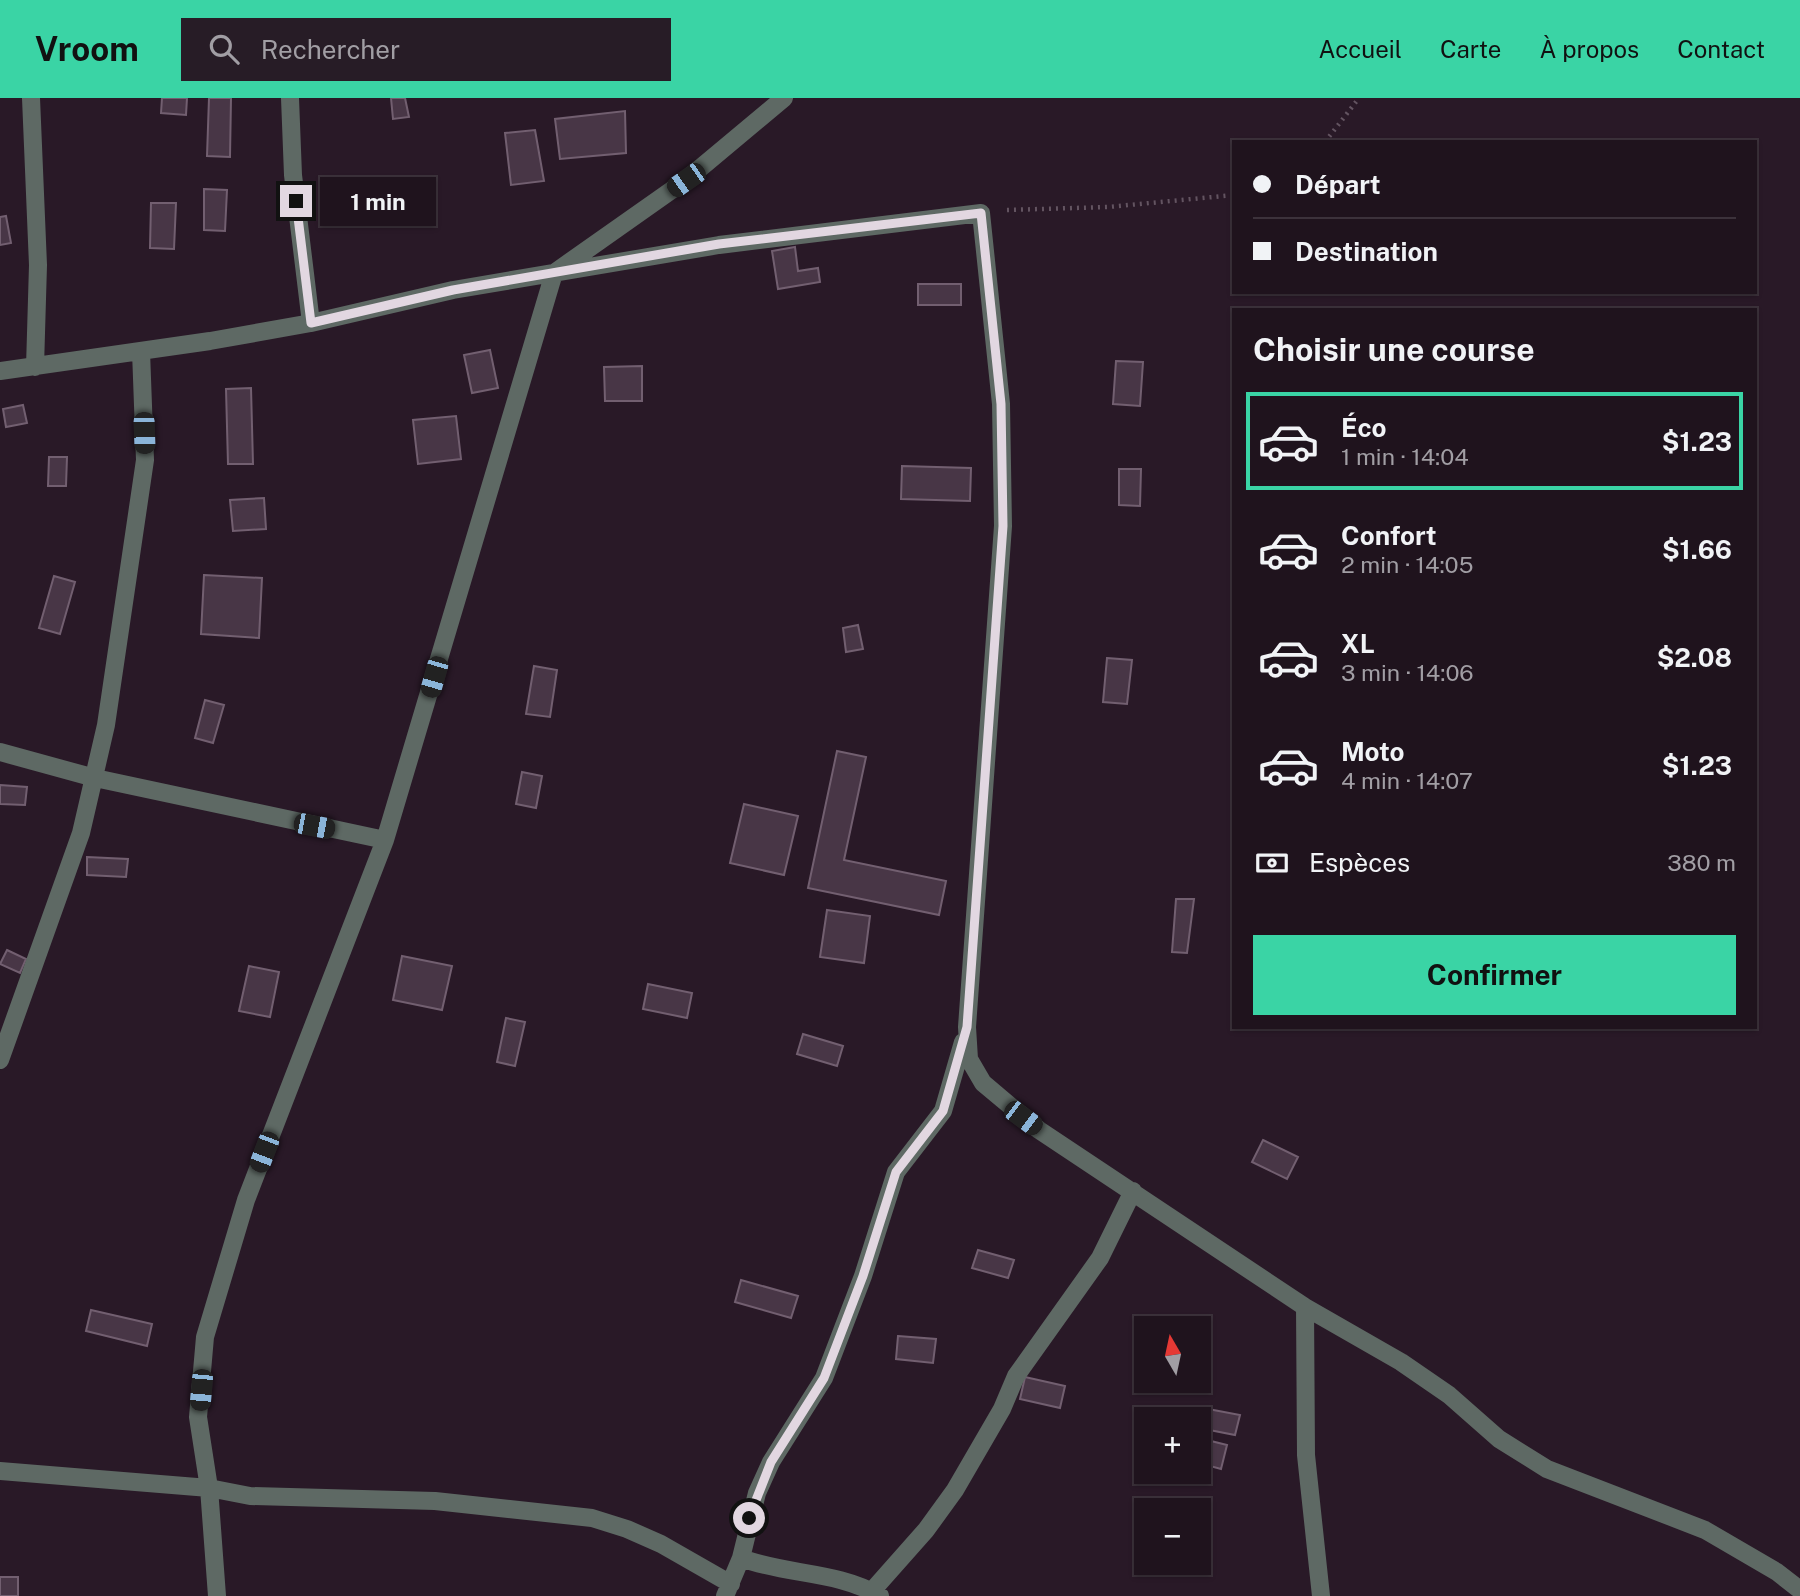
<!DOCTYPE html>
<html lang="fr">
<meta charset="utf-8">
<style>
:root{--surface:#1f131d;--page:#271c26;--text:#f1f3f6;--muted:#a19ea4;--line:#3c323b;--accent:#3ad4a5}
body{margin:0;font-family:"Public Sans",sans-serif;background:var(--page);color:var(--text);height:100vh;display:flex;flex-direction:column;font-size:26px;white-space:nowrap}
*{box-sizing:border-box;margin:0}
p{font-size:23px;color:var(--muted)}
.icon{flex:none;width:38px;height:38px;fill:none;stroke:currentColor;stroke-width:2;stroke-linecap:round;stroke-linejoin:round}
.map{position:relative;flex:1;overflow:hidden}
.drawer{position:absolute;left:1232px;top:210px;width:525px;height:721px;display:flex;flex-direction:column;background:var(--surface);border-radius:0px;box-shadow:0 2px 5px #0004,0 0 0 2px var(--line)}
.drawer>*{flex:none}
.banner{position:absolute;left:1232px;top:42px;width:525px;height:154px;border-radius:0px;box-shadow:0 2px 5px #0004,0 0 0 2px var(--line);display:grid;align-content:center;height:154px;padding:0 21px;background:var(--surface)}
.needle{width:46px;rotate:351deg}
.buttons{position:absolute;left:1134px;top:1218px;display:grid;gap:14px}
.buttons a{display:grid;place-items:center;width:77px;height:77px;border-radius:0px;background:var(--surface);box-shadow:0 2px 5px #0004,0 0 0 2px var(--line);font-size:35px}
.end{position:absolute;width:32px;height:32px;margin:-16px;border:9px solid #e2d7e1;background:#111;box-shadow:0 0 0 4px #111}
.from{border-radius:50%}
.bubble{position:absolute;height:49px;border-radius:0px;background:var(--surface);box-shadow:0 2px 5px #0004,0 0 0 2px var(--line);font-size:23px;font-weight:700;line-height:49px;text-align:center}
.car{position:absolute;width:21px;height:42px;margin:-21px -10px;border-radius:9px;box-shadow:0 0 5px 2px #0007;background:linear-gradient(#222 24%,#8ab4d8 0 40%,#222 0 76%,#8ab4d8 0 86%,#222 0)}
.banner b{display:flex;align-items:center;gap:24px;height:66px;font-size:26px}
.banner b+b{border-top:2px solid var(--line)}
.banner i{width:18px;height:18px;background:var(--text)}
ul{padding:0;list-style:none}
li{display:flex;align-items:center;gap:21px;height:98px;margin:0 14px 10px;padding:0 7px;border:4px solid transparent;border-radius:0px}
li div{flex:1}
li b{display:block;font-size:26px}
li em{font-style:normal;font-weight:700}
li.current{border-color:var(--accent)}
li>.icon{width:63px;height:63px;stroke-width:1.5}
h2{padding:0 21px;font-size:32px;line-height:84px}
.pay{display:flex;align-items:center;gap:18px;height:77px;padding:0 21px;font-size:26px}
.pay p{margin-inline-start:auto}
.primary-button{display:flex;gap:14px;margin-top:auto;padding:14px 21px}
.primary-button a{flex:1;height:80px;border-radius:0px;background:var(--accent);color:#111;font-size:28px;font-weight:700;line-height:80px;text-align:center}
header{display:flex;align-items:center;gap:42px;box-sizing:border-box;height:98px;padding:0 35px;background:var(--accent);color:#111}
header strong{font-size:33px}
nav{display:flex;gap:38px;margin-inline-start:auto;font-size:24px}
.search{width:490px;height:63px;background:var(--page);display:flex;align-items:center;gap:18px;box-sizing:border-box;padding:0 24px;border-radius:0px;color:var(--muted);font-size:26px}
.map>svg:first-child{display:block}
.building{fill:#483646;stroke:#725f70;stroke-width:2}
.lines{fill:none;stroke-linecap:round;stroke-linejoin:round}
.path{stroke:#635461;stroke-width:4.5;stroke-dasharray:2 5;stroke-linecap:butt}
.minor{stroke:#5e6964;stroke-width:18}
.route{stroke:#e2d7e1;stroke-width:9}
</style>
<header>
<strong>Vroom</strong>
<div class="search"><svg class="icon" aria-label="search" viewBox="0 0 24 24"><circle cx="10" cy="10" r="6"/><path d="M15 15l6 6"/></svg>Rechercher</div>
<nav><a>Accueil</a><a>Carte</a><a>À propos</a><a>Contact</a></nav>
</header>
<div class="map">
<svg width="1800" height="1498" viewBox="0 0 1800 1498">
<rect width="100%" height="100%" fill="#291927"/>
<path class="building" d="M162,0H187L186,17L161,15Z
M209,0H231L230,59L207,58Z
M391,0H405L409,19L393,21Z
M625,13L626,55L560,61L555,21Z
M535,32L544,83L511,87L505,35Z
M204,91L227,92L225,133L204,132Z
M151,105H176L174,151L150,150Z
M6,118L11,145L0,147V119Z
M795,149L798,173L818,170L820,184L778,191L772,153Z
M918,186H961V207H918Z
M490,252L498,290L472,295L464,257Z
M1116,263L1143,264L1140,308L1113,306Z
M642,268V303H605L604,269Z
M251,290L253,366H228L226,291Z
M23,307L27,325L6,329L3,311Z
M456,318L461,361L418,366L413,322Z
M49,359H67L66,388H48Z
M902,368L971,370L970,403L901,401Z
M1119,371H1141L1140,408L1119,407Z
M264,400L266,431L233,433L230,402Z
M204,477L262,480L259,540L201,536Z
M54,478L75,484L60,536L39,530Z
M858,527L863,551L846,554L843,530Z
M1107,560L1132,562L1127,606L1103,604Z
M534,568L557,572L550,619L526,616Z
M205,602L224,607L213,645L195,640Z
M837,653L866,659L844,762L946,783L939,817L808,790Z
M522,674L542,678L536,710L516,706Z
M0,687L27,689L25,707L0,706Z
M744,706L798,718L784,777L730,765Z
M87,759L128,761L126,779L87,777Z
M1176,801H1194L1187,855L1172,854Z
M827,812L870,818L864,865L820,859Z
M7,852L26,861L20,875L0,866Z
M402,858L452,868L442,912L393,902Z
M249,868L279,874L270,919L239,913Z
M648,886L692,895L687,920L643,911Z
M506,920L525,924L515,968L497,964Z
M803,936L843,948L837,968L797,956Z
M1263,1042L1298,1059L1287,1081L1252,1064Z
M978,1152L1014,1162L1008,1180L972,1170Z
M741,1182L798,1198L791,1220L735,1204Z
M91,1212L152,1226L147,1248L86,1233Z
M898,1238L936,1241L933,1265L896,1261Z
M1025,1279L1065,1288L1060,1310L1020,1301Z
M1203,1310L1240,1317L1235,1337L1199,1330Z
M1199,1340L1227,1347L1221,1371L1199,1365Z
M0,1479H18V1498H0Z"/>
<g class="lines">
<path class="path" d="M1325,44L1359,0
M1007,112L1108,109L1234,97"/>
<path class="minor" d="M31,0L38,167L35,269
M290,0L293,77L311,225
M0,273L210,243L311,225L453,192L719,147L981,115L1001,306L1003,428L967,929L969,961L983,985L1039,1032L1305,1209L1401,1264L1449,1297L1499,1341L1547,1371L1705,1432L1777,1474L1800,1492
M0,654L95,680L385,742
M0,962L81,735L106,627L145,362L141,253
M1305,1209L1306,1357L1321,1498
M0,1373L209,1390L250,1398L435,1403L592,1420L627,1431L661,1446L731,1486
M741,1460C786,1477 838,1473 880,1498
M872,1493L926,1432L955,1392L1002,1311L1016,1278L1100,1160L1133,1093
M217,1498L209,1390L198,1319L205,1239L246,1102L385,742L554,175L686,82L784,0
M725,1498L741,1460L757,1395L771,1364L824,1280L863,1178L896,1074L943,1013L963,944"/>
</g>
<g class="lines">
<path class="route" d="M296,103L311,225L453,192L719,146L981,115L1001,306L1003,428L967,929L943,1013L896,1074L863,1178L824,1280L771,1364L749,1420"/>
</g>
</svg>
<div class="buttons">
<a><svg class="needle" viewBox="-14 -14 28 28"><path d="M0-13l5 13h-10z" fill="#e53935"/><path d="M0 13l5-13h-10z" fill="#a19ea4"/></svg></a>
<a>+</a>
<a>−</a>
</div>
<i class="end from" style="left:749px;top:1420px"></i>
<i class="end" style="left:296px;top:103px"></i>
<div class="bubble" style="left:320px;top:79px;width:116px">1 min</div>
<i class="car" style="left:686px;top:82px;rotate:235deg"></i>
<i class="car" style="left:144px;top:335px;rotate:178deg"></i>
<i class="car" style="left:434px;top:579px;rotate:196deg"></i>
<i class="car" style="left:314px;top:728px;rotate:101deg"></i>
<i class="car" style="left:1023px;top:1020px;rotate:127deg"></i>
<i class="car" style="left:264px;top:1054px;rotate:201deg"></i>
<i class="car" style="left:201px;top:1292px;rotate:185deg"></i>
<div class="banner">
<b><i class="from"></i>Départ</b>
<b><i></i>Destination</b>
</div>
<section class="drawer">
<h2>Choisir une course</h2>
<ul>
<li class="current"><svg class="icon" aria-label="car" viewBox="0 0 24 24"><path d="M5 17H2v-5l4-1 3-4h7l3 4 3 1v5h-3M9 17h6M6 11h13"/><circle cx="7" cy="17" r="2"/><circle cx="17" cy="17" r="2"/></svg><div><b>Éco</b><p>1 min · 14:04</p></div><em>$1.23</em></li>
<li><svg class="icon" aria-label="car" viewBox="0 0 24 24"><path d="M5 17H2v-5l4-1 3-4h7l3 4 3 1v5h-3M9 17h6M6 11h13"/><circle cx="7" cy="17" r="2"/><circle cx="17" cy="17" r="2"/></svg><div><b>Confort</b><p>2 min · 14:05</p></div><em>$1.66</em></li>
<li><svg class="icon" aria-label="car" viewBox="0 0 24 24"><path d="M5 17H2v-5l4-1 3-4h7l3 4 3 1v5h-3M9 17h6M6 11h13"/><circle cx="7" cy="17" r="2"/><circle cx="17" cy="17" r="2"/></svg><div><b>XL</b><p>3 min · 14:06</p></div><em>$2.08</em></li>
<li><svg class="icon" aria-label="car" viewBox="0 0 24 24"><path d="M5 17H2v-5l4-1 3-4h7l3 4 3 1v5h-3M9 17h6M6 11h13"/><circle cx="7" cy="17" r="2"/><circle cx="17" cy="17" r="2"/></svg><div><b>Moto</b><p>4 min · 14:07</p></div><em>$1.23</em></li>
</ul>
<div class="pay"><svg class="icon" aria-label="cash" viewBox="0 0 24 24"><path d="M3 7h18v10H3z"/><circle cx="12" cy="12" r="2"/></svg>Espèces<p>380 m</p></div>
<div class="primary-button"><a>Confirmer</a></div>
</section>
</div>
